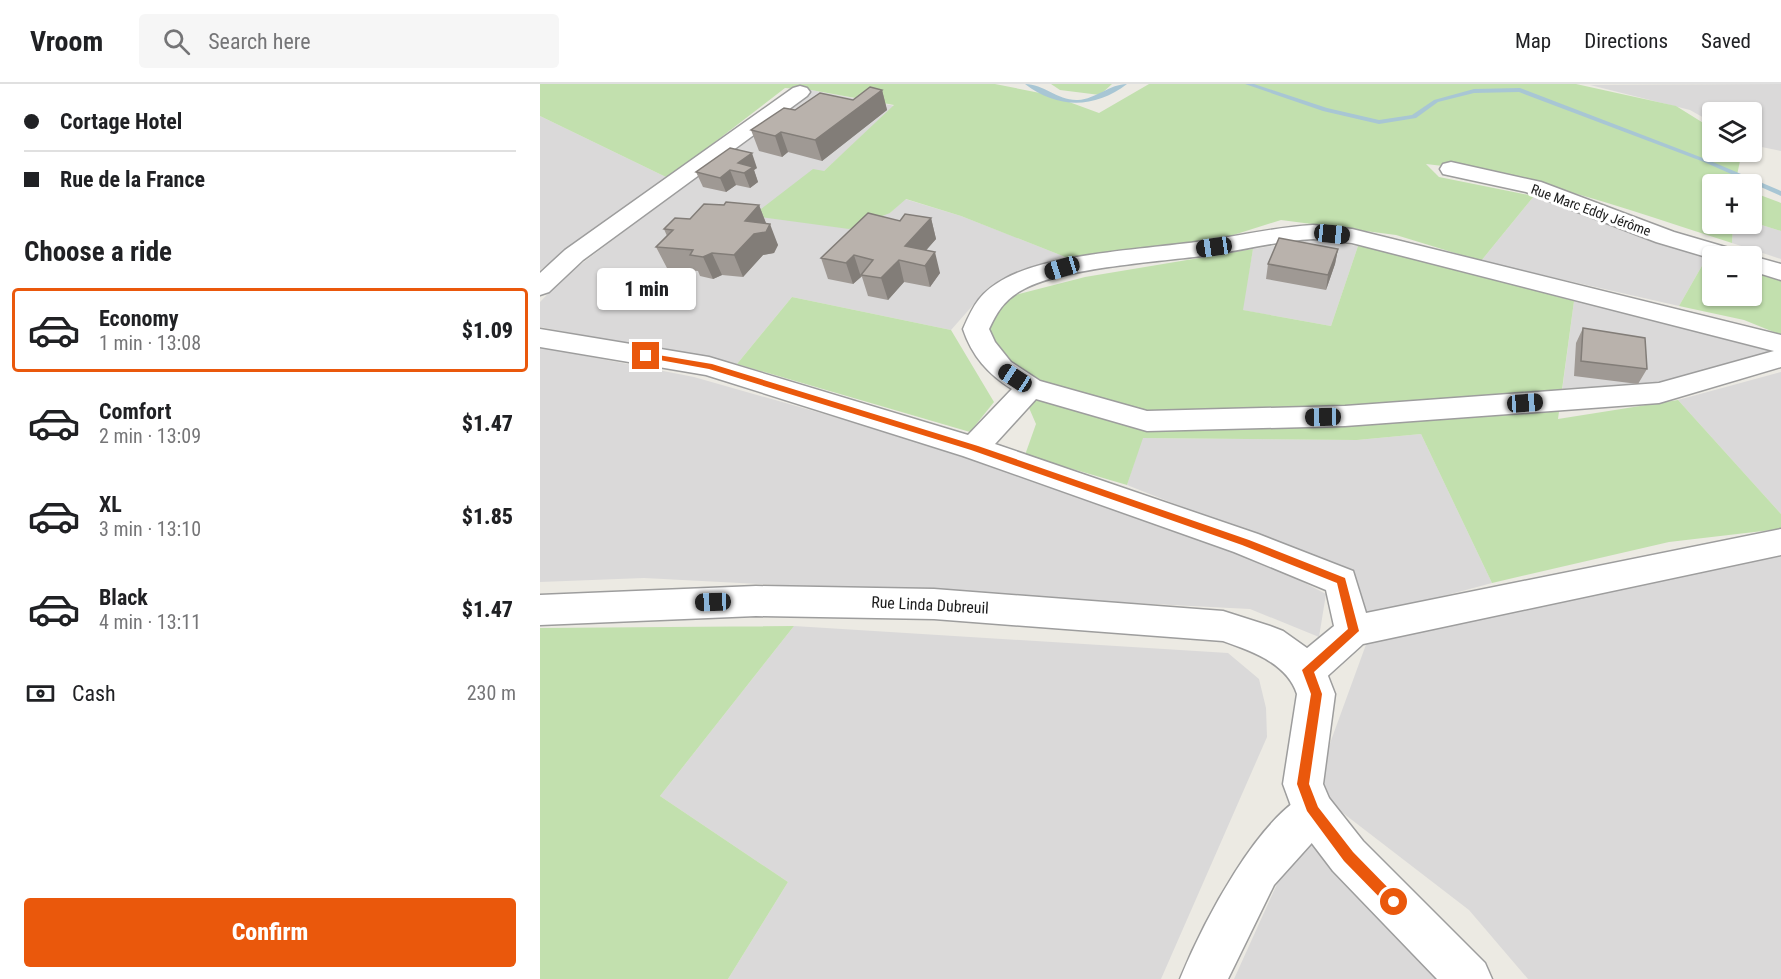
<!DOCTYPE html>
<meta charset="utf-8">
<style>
:root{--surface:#fff;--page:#f6f6f6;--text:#202124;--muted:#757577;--line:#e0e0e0;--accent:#ea580c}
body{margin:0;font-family:"Roboto Condensed",sans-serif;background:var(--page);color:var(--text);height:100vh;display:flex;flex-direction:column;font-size:22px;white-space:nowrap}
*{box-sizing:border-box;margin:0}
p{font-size:20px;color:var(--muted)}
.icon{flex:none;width:33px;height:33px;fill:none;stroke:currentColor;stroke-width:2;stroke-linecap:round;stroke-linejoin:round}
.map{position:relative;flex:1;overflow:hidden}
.drawer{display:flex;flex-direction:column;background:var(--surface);width:540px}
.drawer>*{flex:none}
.top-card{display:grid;align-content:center;height:132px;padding:0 24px;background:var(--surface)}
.controls{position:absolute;left:1162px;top:18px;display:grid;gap:12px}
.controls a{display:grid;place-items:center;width:60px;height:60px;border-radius:6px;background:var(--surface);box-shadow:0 2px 4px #0004;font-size:30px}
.end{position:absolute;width:27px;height:27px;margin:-14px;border:8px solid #ea580c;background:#fff;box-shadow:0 0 0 3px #fff}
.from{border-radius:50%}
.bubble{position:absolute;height:42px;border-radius:6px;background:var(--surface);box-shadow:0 2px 4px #0004;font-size:20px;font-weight:800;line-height:42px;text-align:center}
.car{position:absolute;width:18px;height:36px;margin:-18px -9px;border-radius:8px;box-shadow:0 0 4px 2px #0007;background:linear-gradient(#222 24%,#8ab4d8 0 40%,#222 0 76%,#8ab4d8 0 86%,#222 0)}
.top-card b{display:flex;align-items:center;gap:21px;height:57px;font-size:22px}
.top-card b+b{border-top:2px solid var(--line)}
.top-card i{width:15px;height:15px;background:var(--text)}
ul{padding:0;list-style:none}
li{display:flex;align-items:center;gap:18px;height:84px;margin:0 12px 9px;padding:0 12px;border:3px solid transparent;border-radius:6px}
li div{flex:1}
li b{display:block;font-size:22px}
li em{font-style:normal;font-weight:800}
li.active{border-color:var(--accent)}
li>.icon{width:54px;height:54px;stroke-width:1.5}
h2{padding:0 24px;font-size:27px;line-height:72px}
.pay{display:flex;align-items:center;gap:15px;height:66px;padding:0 24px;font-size:22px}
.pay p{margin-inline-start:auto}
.action{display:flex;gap:12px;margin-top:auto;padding:12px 24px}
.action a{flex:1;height:69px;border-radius:6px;background:var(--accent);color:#fff;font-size:24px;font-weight:800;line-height:69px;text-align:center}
header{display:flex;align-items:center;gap:36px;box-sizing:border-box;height:84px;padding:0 30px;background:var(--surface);border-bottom:2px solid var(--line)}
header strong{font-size:28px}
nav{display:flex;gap:33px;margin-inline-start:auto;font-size:21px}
.search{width:420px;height:54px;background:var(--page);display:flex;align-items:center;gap:15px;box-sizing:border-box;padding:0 21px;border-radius:6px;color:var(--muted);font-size:22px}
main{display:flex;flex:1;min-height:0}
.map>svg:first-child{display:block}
.residential{fill:#dad9d9}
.grass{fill:#c2e0ae}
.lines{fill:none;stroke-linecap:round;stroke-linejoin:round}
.stream{fill:#a8c6d4;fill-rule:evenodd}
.minor-casing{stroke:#9d9d9d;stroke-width:3}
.tertiary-casing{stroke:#9d9d9d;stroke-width:3}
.minor{fill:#fff;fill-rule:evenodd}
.tertiary{fill:#fff;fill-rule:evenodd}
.wall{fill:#9f9994}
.shaded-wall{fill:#827d78}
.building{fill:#b9b2ac;stroke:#827d78;stroke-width:1.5}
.route{fill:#ea580c}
.labels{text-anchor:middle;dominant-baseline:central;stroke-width:6;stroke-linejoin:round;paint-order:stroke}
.far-street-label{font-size:14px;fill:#1c1c1c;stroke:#fff}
.street-label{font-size:16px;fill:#1c1c1c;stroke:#fff}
</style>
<header>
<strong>Vroom</strong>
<div class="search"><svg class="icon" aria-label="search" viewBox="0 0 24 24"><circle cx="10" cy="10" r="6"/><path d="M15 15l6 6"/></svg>Search here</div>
<nav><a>Map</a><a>Directions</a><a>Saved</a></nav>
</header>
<main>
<section class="drawer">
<div class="top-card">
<b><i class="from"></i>Cortage Hotel</b>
<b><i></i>Rue de la France</b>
</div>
<h2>Choose a ride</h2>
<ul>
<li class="active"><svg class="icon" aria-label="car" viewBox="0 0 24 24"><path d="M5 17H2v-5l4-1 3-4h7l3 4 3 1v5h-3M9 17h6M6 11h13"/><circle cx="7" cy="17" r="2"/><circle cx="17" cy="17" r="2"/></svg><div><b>Economy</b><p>1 min · 13:08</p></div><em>$1.09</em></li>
<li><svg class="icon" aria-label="car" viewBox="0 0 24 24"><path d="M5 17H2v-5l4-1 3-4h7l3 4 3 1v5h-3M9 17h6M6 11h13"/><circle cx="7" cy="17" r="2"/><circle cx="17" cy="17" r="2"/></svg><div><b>Comfort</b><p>2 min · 13:09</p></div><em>$1.47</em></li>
<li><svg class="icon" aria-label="car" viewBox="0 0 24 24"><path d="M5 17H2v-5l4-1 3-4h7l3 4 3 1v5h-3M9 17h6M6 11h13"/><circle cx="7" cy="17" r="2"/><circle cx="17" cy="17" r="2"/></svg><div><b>XL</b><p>3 min · 13:10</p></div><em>$1.85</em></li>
<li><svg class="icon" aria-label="car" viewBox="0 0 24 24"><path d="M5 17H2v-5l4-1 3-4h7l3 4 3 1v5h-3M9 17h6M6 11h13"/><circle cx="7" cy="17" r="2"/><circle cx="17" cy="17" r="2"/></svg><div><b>Black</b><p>4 min · 13:11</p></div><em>$1.47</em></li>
</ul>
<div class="pay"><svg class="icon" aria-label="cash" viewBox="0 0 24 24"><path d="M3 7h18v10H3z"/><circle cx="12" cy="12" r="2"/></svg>Cash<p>230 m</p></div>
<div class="action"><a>Confirm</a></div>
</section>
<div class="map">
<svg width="1241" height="895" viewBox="0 0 1241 895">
<rect width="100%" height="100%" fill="#eceae3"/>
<path class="residential" d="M1241,0V67L1212,61V28H1173V39L1150,26L1050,1Z
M271,6L355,22L284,87L350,129L365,115L421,132L523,172L449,203L411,246L252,213L197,280L0,243V218L24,193Z
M0,32L128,94L0,186Z
M994,112L1110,154L1167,173L1139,222L941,177Z
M1212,138L1241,147V175L1192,159L1193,140Z
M772,156L818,162L791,242L702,226L713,165Z
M1034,217L1183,242L1241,270L1113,305L1022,307Z
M0,263L154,293L428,371L704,467L786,510L779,553L710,525L104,494L0,498Z
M1241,288V430L1138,316Z
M881,350L952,499L821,534L814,491L587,401L602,354L817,356Z
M1241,473V895H988L929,826L773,706L828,555L1145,478Z
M254,542L688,569L719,595L726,624L727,653L621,895H188L248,798L120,712Z
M761,747L907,895H694Z"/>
<path class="grass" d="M0,0H455L510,11L559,29L609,0H1036L1136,22L1173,45V68H1202L1195,100H1173V140H1193L1192,159C1089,126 994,91 886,80L899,93L994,112L941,177L856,151L741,136L646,166L533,176L421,132L366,115L350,129L309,145L212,132L273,85L284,87L354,21L271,6L245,4L128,94L0,32Z
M511,0H572L560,11L520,6Z
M1212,108L1241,119V147L1212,138Z
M818,162L843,166L1034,217L1018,335L1138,316L1241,430V445L1129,458L952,499L881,350L817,356L603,354L587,401L485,371L496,340L483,310L434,246L448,218L545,193L713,165L703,226L791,242Z
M1167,173L1173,175V212H1212V186L1241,195V251L1204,236L1139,222Z
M252,213L411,246L454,318L430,348L197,280Z
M254,542L120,712L248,798L188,895H0V544Z"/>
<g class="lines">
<path class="stream" d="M485,0C504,0 518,17 538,16C556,15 570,0 587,0C554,25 518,25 485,0Z
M705,0H714L787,24L839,36L872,31L894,16L934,5L980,4L1168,76L1241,107V112L1164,78L979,8L934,9L898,18L876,34L839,40L783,27Z"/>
<defs>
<path id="minor" d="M260,2L267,4L270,8L267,12L43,176L9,208L0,211V189L25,166L253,4Z
M911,78L1001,98L1134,148L1199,167L1202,172H1173V175L1116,158L986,108L903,90L900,85L903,80Z
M773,141L812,145L1241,251V283L1119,319L805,342L607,347L496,315L455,360L718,450L813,487L826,529L1241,445V471L823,560L781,598L768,602L755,598L749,586L755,574L794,542L786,506L694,468L423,372L166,291L0,263V245L169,273L428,351L472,305C448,290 432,272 423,245C434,220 440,208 466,194C513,169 609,165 664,157C701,152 736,143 773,141ZM773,155L812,159L1234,267L1119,299L805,322L607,327L500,297L471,278L455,258L449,245C458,226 465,215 484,205C525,183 620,178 669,171C704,166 737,157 773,155Z
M1208,172H1212L1241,180V196L1212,187V172Z
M773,707L788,713L794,727L788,741L734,801L688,895H640C662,841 719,729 773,707Z"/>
<path id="tertiary" d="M216,502L394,505L683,527L730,542L743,547L781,574L795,610L783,700L789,714L823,757L945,879L952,895H897L793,787L758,741L743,700L757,610C747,579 711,567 683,557L394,535L216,532L0,541V511Z"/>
</defs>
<use href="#minor" class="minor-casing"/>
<use href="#tertiary" class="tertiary-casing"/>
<use href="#minor" class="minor"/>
<use href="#tertiary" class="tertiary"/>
</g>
<path class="wall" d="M342,6L347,26L282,77L248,68L242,73L219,67L211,46L255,26L313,16Z
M217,84L214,86L218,98L210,104L196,101L186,108L163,103L156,88Z
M184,121H219L226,139L238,161L234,169L223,171L203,193L182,191L173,195L160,192L158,187L127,184L116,163L127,152L124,145Z
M391,134L396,155L386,166L400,189L390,203L364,198L348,216L328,212L322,193H321L313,200L288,195L281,174L360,137Z
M798,165L795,180L786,206L726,195L728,180Z
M1043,244L1107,285L1098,300L1034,292L1036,259Z"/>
<path class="shaded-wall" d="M342,6L347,26L282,77L275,56Z
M241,48L248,68L242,73L235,52Z
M212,69L217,84L214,86L218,98L210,104L204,89L198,79Z
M190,86L196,101L186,108L180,94Z
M219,121L227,142L230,140L238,161L234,169L223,171L203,193L194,171L205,137Z
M391,134L396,155L375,179L365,162Z
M798,165L795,180L786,206L788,191Z
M395,168L400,189L390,203L385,182Z
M172,169L182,191L173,195L163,173Z
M314,171L321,193L313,200L306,179Z
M359,176L364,198L348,216L341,194Z"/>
<path class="building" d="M330,3L342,6L275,56L241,48L235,52L211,46L244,24L255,26L280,9L313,16Z
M190,64L212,69L198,79L213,83L204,89L190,86L180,94L156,88Z
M186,118L219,121L205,137L230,140L226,148L214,150L194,171L172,169L163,173L150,171L153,166L116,163L133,146L124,145L135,134L150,135L164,120L184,121Z
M328,129L360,137L365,130L391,134L365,162L395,168L385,182L359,176L341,194L321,191L333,176L314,171L306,179L281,174Z
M739,154L798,165L788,191L728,180Z
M1043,244L1105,254L1107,285L1041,277Z"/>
<path class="route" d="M106,269L172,280L438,362L709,456L805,494L819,547L774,588L782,610L769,700L778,723L813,768L858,814V823H849L804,777L767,727L757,700L771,610L762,586L808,545L797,499L702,461L431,366L169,285L103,273Z"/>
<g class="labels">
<g class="far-street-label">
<text transform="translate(1051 126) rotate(20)">Rue Marc Eddy Jérôme</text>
</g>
<g class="street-label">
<text transform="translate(390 521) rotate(3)">Rue Linda Dubreuil</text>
</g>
</g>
</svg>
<div class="controls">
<a><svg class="icon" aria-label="layers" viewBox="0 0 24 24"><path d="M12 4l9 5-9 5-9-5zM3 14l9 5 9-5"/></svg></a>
<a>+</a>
<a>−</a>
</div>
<i class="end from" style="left:854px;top:818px"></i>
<i class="end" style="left:106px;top:272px"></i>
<div class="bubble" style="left:57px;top:184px;width:99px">1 min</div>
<i class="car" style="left:792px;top:150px;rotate:96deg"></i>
<i class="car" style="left:674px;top:163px;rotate:262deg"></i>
<i class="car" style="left:522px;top:184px;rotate:253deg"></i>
<i class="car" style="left:475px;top:294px;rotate:303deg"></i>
<i class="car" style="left:985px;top:319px;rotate:86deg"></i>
<i class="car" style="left:783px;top:333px;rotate:269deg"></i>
<i class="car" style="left:173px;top:518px;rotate:268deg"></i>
</div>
</main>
